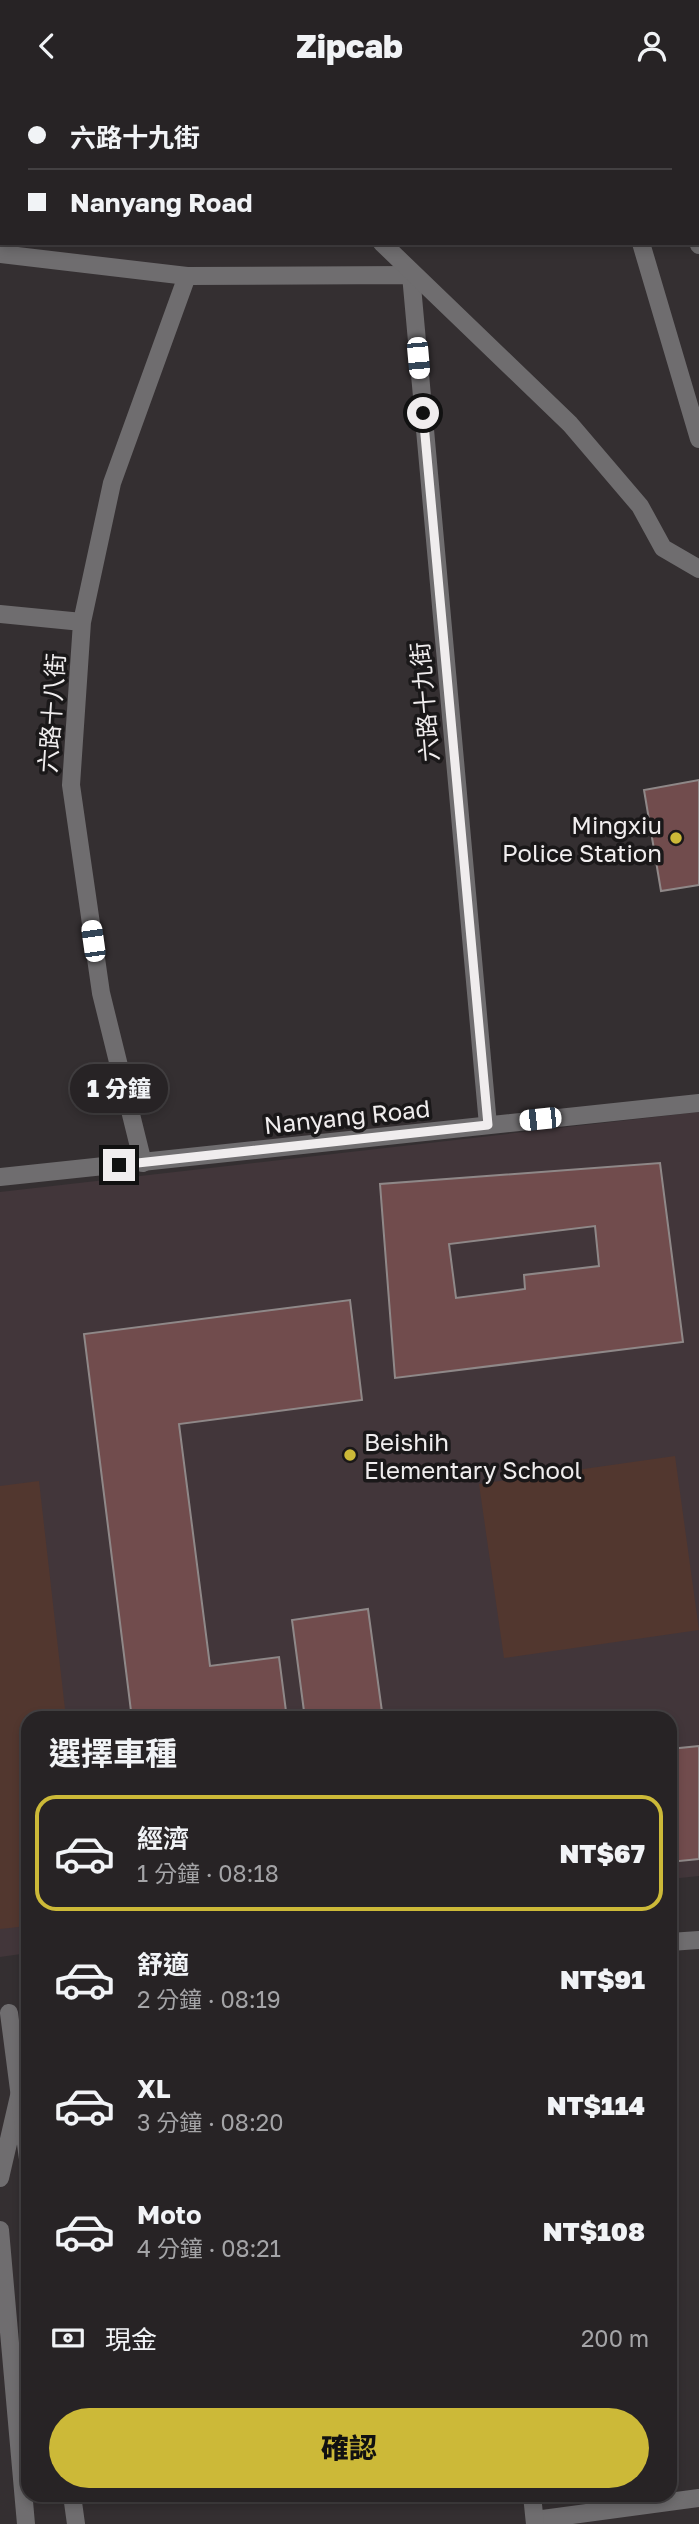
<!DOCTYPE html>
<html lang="zh-TW">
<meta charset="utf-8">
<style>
:root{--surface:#272325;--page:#2f2b2d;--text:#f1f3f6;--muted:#a4a4a7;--line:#434042;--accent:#ccb938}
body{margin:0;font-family:"Golos Text","Noto Sans TC",sans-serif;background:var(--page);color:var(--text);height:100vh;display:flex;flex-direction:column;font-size:26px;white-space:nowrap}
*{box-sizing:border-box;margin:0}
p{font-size:23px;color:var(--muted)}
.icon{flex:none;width:38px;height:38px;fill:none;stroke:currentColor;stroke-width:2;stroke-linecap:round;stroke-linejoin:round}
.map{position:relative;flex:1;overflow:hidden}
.panel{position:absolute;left:21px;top:1620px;width:656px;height:791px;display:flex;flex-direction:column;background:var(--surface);border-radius:21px;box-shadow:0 4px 10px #0003,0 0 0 2px var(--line)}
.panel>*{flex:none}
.top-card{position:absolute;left:0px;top:0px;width:700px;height:154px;box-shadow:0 4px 10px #0003,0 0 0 2px var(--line);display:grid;align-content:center;height:154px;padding:0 28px;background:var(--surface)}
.end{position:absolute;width:32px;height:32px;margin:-16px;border:9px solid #f0edee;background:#111;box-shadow:0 0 0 4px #111}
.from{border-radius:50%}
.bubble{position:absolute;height:49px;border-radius:24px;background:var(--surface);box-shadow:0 4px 10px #0003,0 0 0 2px var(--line);font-size:23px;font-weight:800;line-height:49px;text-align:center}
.car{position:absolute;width:21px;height:42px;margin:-21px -10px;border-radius:9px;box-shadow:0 0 5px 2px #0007;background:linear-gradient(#fff 24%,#345 0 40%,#fff 0 76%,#345 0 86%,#fff 0)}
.top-card b{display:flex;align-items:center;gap:24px;height:66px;font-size:26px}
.top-card b+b{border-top:2px solid var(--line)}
.top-card i{width:18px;height:18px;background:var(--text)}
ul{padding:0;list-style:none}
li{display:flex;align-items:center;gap:21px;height:116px;margin:0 14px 10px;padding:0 14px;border:4px solid transparent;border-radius:21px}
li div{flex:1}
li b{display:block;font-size:26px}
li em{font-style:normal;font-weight:800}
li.current{border-color:var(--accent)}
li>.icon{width:63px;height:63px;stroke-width:1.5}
h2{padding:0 28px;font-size:32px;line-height:84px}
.pay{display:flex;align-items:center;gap:18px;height:77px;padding:0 28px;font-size:26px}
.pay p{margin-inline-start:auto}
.button{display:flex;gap:14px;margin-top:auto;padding:14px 28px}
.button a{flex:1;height:80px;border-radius:42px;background:var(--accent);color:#111;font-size:28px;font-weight:800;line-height:80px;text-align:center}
header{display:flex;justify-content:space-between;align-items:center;height:91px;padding:0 28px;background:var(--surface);font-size:32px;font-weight:800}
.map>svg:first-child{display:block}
.built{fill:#42363a}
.green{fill:#52372f}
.building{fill:#714c4d;stroke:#8f8888;stroke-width:2;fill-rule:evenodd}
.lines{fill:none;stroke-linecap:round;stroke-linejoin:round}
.service{stroke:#6f6d6f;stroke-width:18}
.minor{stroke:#6f6d6f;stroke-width:18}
.tertiary{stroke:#6f6d6f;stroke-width:18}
.route{stroke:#f0edee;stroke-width:9}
.poi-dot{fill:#ccb938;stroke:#1a1819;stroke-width:2.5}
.labels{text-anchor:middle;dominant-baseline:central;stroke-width:7;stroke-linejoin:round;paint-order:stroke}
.street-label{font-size:24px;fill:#f0edee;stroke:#1a1819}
.poi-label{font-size:24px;fill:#f0edee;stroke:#1a1819;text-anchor:end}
</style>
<header><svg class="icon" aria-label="back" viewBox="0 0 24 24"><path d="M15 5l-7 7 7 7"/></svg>Zipcab<svg class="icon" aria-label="person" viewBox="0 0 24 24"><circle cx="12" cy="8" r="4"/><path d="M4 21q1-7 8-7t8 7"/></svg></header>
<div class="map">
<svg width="699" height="2433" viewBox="0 0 699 2433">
<rect width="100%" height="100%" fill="#342f31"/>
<path class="built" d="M699,1021V1785L670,1788V1628H28V1862L0,1866V1101Z"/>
<path class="green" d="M675,1365L699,1539L504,1567L479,1393Z
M39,1390L66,1627L28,1628V1835L0,1838V1395Z"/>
<path class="building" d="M699,689V794L661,800L644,699Z
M660,1072L683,1251L395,1287L380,1093ZM595,1135L599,1175L524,1184L525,1198L456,1207L449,1153Z
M350,1209L362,1309L179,1333L210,1575L279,1566L287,1628H132L84,1243Z
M368,1518L383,1628H305L292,1529Z
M699,1655V1768L670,1771V1658Z"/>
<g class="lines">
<path class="service" d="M0,2087L19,2005
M0,2139L26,2433
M535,2429L699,2407"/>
<path class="minor" d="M0,163L187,185L411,184L488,1034
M0,523L82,531
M143,1072L101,902L71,694L82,531L112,392L187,185
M670,1851L699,1849
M9,1922L28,2068
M72,2404L76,2433
M532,2404L535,2433"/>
<path class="tertiary" d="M238,0L240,2
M602,0V2
M664,0L665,2
M698,150L699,154
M382,152L570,333L640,415L663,457L699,478
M641,152L699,348
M0,1086L699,1012"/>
</g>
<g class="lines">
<path class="route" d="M119,1074L488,1034L423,322"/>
</g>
<g class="poi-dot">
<circle cx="676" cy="747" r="7"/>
<circle cx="350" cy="1364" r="7"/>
</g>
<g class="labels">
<g class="street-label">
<text transform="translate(424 611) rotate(-95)">六路十九街</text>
<text transform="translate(51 622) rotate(-86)">六路十八街</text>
<text transform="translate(347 1025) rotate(-6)">Nanyang Road</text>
</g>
<g class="poi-label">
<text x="662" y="733">Mingxiu<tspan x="662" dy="28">Police Station</tspan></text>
<text x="364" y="1350" text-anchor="start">Beishih<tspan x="364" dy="28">Elementary School</tspan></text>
</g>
</g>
</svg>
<i class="end from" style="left:423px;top:322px"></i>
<i class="end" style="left:119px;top:1074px"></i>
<div class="bubble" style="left:70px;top:973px;width:98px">1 分鐘</div>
<i class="car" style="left:418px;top:267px;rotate:175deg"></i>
<i class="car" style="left:93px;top:850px;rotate:352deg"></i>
<i class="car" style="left:540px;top:1028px;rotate:264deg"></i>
<div class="top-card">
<b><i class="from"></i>六路十九街</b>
<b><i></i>Nanyang Road</b>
</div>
<section class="panel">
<h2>選擇車種</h2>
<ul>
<li class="current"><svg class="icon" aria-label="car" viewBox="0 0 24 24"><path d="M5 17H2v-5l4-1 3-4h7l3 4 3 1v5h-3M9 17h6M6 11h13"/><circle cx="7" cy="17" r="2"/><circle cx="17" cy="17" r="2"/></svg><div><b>經濟</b><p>1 分鐘 · 08:18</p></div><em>NT$67</em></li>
<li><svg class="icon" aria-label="car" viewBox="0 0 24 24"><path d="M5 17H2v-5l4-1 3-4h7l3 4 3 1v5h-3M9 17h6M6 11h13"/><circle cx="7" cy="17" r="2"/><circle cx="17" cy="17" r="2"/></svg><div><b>舒適</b><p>2 分鐘 · 08:19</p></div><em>NT$91</em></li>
<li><svg class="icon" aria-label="car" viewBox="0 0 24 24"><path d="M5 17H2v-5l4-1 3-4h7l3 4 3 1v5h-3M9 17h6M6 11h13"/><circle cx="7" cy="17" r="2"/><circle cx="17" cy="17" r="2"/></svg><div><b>XL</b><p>3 分鐘 · 08:20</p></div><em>NT$114</em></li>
<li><svg class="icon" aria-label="car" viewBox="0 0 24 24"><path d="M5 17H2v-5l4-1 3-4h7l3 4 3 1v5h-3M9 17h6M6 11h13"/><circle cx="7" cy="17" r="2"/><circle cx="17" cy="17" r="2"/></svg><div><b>Moto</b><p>4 分鐘 · 08:21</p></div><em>NT$108</em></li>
</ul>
<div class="pay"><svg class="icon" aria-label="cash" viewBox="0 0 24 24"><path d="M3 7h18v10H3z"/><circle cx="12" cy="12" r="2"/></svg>現金<p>200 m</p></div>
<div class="button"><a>確認</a></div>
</section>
</div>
